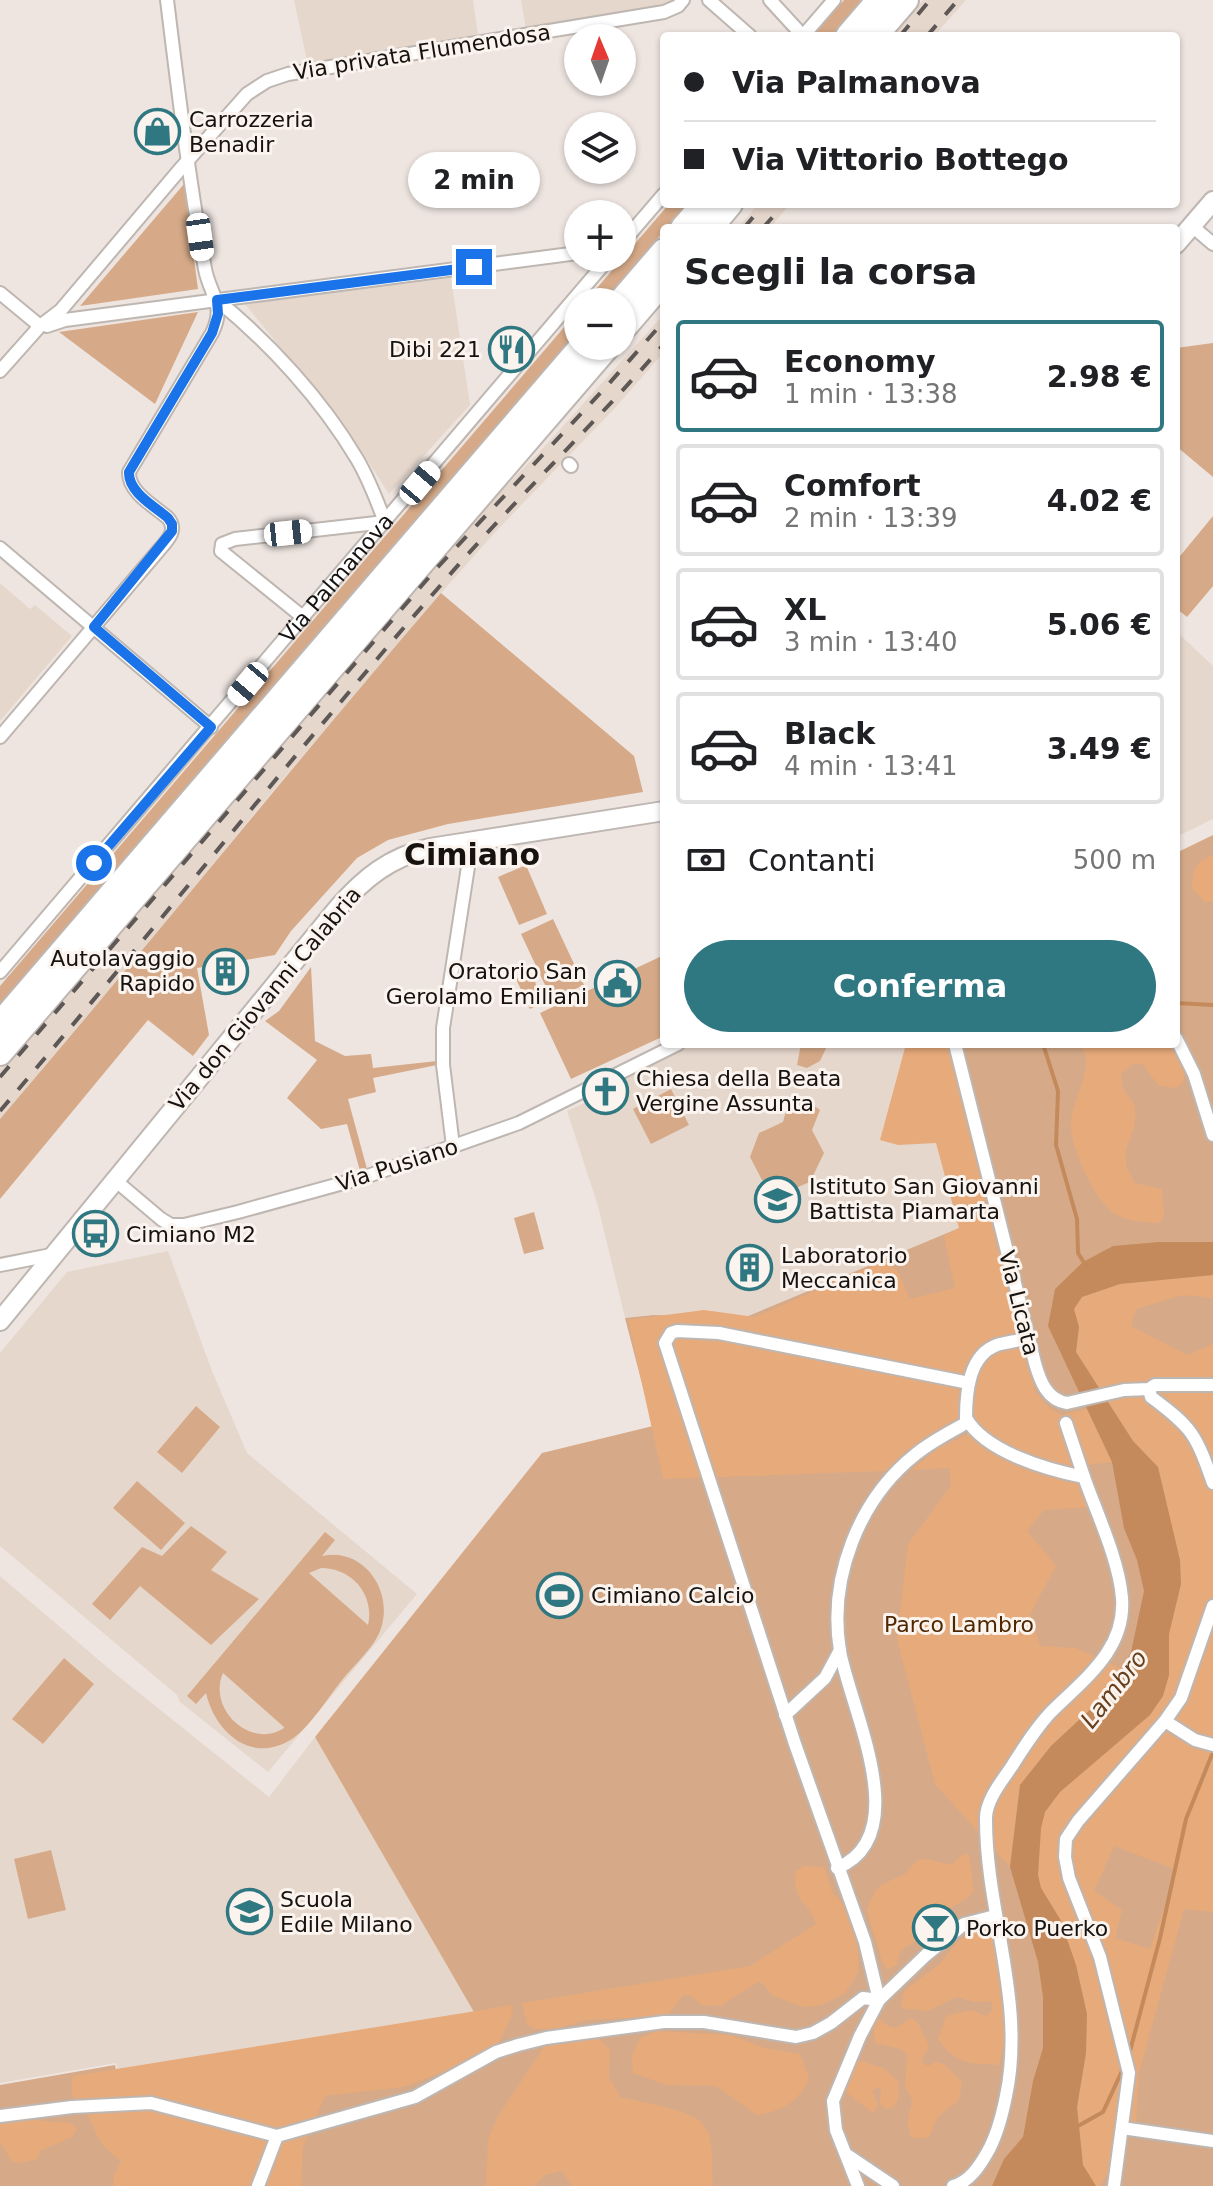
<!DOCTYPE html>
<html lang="it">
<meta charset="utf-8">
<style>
:root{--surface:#fff;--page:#f6f6f6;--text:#202124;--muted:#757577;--line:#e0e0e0;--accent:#2f7781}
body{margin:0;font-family:"DejaVu Sans",sans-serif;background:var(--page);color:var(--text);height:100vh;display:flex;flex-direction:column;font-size:30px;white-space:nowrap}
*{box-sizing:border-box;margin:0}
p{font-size:26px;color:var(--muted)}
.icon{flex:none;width:44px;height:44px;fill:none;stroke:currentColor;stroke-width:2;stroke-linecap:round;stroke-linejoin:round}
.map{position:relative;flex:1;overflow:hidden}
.sheet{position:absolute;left:660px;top:224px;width:520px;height:824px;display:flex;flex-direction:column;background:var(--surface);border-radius:8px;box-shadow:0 2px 6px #0004}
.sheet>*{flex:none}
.banner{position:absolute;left:660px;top:32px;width:520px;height:176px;border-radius:8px;box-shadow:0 2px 6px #0004;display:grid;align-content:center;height:176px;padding:0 24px;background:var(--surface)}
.needle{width:52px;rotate:358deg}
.fabs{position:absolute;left:564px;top:24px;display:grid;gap:16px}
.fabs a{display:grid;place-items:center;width:72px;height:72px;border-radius:50%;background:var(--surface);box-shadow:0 2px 6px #0004;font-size:40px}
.end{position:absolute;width:36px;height:36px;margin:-18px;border:10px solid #1a73e8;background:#fff;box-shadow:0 0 0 4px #fff}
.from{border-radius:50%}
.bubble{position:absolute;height:56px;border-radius:28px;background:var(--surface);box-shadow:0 2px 6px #0004;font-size:26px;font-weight:700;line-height:56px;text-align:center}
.car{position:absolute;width:24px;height:48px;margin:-24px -12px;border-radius:10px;box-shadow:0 0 6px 2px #0007;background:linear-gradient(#fff 24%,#345 0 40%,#fff 0 76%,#345 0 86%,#fff 0)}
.banner b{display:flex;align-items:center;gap:28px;height:76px;font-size:30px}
.banner b+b{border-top:2px solid var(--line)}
.banner i{width:20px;height:20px;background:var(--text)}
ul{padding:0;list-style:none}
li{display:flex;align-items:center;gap:24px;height:112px;margin:0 16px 12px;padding:0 8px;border:4px solid var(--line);border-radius:8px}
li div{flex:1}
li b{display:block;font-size:30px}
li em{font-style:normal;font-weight:700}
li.current{border-color:var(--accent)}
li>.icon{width:72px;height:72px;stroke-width:1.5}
h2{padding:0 24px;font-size:36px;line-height:96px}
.pay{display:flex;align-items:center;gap:20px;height:88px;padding:0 24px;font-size:30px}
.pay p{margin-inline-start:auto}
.button{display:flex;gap:16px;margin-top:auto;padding:16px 24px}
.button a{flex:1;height:92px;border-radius:48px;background:var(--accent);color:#fff;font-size:32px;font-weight:700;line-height:92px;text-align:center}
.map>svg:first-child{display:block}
.built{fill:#e6d7cc}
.green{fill:#d6aa88;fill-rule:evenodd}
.forest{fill:#e7aa7b;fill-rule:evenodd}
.water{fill:#c48a5b}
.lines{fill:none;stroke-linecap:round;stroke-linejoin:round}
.stream{stroke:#c48a5b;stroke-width:4}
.street-casing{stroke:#beb6b1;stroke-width:16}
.secondary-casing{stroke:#beb6b1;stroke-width:22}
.highway-casing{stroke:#beb6b1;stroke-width:28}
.street{stroke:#fff;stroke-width:12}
.secondary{stroke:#fff;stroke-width:18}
.highway{stroke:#fff;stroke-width:24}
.rail{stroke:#5d5855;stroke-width:4;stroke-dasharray:14 14;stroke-linecap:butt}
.route{stroke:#1a73e8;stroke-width:10}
.labels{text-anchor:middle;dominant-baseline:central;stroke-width:6;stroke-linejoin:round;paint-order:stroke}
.street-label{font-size:22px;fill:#151210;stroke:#fbf3ed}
.poi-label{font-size:22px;fill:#151210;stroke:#fbf3ed;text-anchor:start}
.park-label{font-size:22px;fill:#4f2802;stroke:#fbf3ed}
.water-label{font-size:24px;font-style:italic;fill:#683f1c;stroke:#fbf3ed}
.district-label{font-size:30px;font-weight:bold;fill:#151210;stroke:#fbf3ed}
</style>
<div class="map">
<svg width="1213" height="2186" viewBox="0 0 1213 2186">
<rect width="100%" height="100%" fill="#eee5e0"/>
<path class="built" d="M294,0H473L479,42L309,70Z
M521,0H683L678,6L527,35Z
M923,0H966L934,36H893Z
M758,204H790L770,228H738Z
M451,278L470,405L389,494L350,433L245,304Z
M664,314V352L615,408L499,528L441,593L272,792L149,942L0,1119V1069L444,550L546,445Z
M0,583L30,609L35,605L72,636L0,721Z
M1176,631L1213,666V819L1176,837Z
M692,1044H928L977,1327L653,1315L625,1318L598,1206L567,1111L591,1100L589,1096Z
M168,1251L212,1371L247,1453L417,1594L268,1772L180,1702L177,1695L0,1546V1353L67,1272Z
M0,1576L113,1672L269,1797L315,1737L483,2027L121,2087L116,2063L0,2083Z"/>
<path class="green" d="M844,0H862L831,36H813Z
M184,184L198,289L80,306Z
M669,204H687L603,302H585Z
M578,311V331L0,1004V986Z
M198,312L155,404L59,332Z
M1213,343V477L1176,446V348Z
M1213,516V586L1187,617L1176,608V561Z
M441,593L634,756L643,792L448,824L388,840L357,858L291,931L275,955L197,968L209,1035L193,1056L148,1020L0,1199V1119C149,945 292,766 441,593Z
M1213,835V2186H0V2085L115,2065L120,2088L482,2026L315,1737L542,1453L653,1426L625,1318L653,1315L746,1317L964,1226L929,1044H1176V853Z
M526,865L547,914L519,925L498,877Z
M553,919L584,985L552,1000L521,934Z
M664,955V1036L571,1079L540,1013Z
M311,967L315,1041L345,1056L371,1054L373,1068L437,1061V1065L373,1078L376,1092L348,1099L367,1169L360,1171L347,1124L321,1129L287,1098L317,1060L265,1021L279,1011Z
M531,973L544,1002L530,1009L516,979Z
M801,1044H828L820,1061L807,1068L797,1065Z
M671,1089L689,1125L651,1144L633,1109Z
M789,1100C802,1105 808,1100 820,1110L812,1130L824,1153L810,1182L786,1192L762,1180L750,1157L759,1133L783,1122Z
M534,1212L544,1249L524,1254L514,1218Z
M196,1406L220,1427L182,1473L157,1452Z
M137,1481L185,1523L161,1550L113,1508Z
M191,1526L227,1552L211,1570L259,1599L211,1645L140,1586L110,1620L92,1604L142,1547L162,1556Z
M325,1532L335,1540L322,1556C361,1547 392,1587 382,1625C377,1645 356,1663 343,1679C329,1696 310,1727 292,1739C251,1765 215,1732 206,1693L196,1704L187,1696ZM321,1568C352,1568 375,1595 368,1625L309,1573ZM223,1673L284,1727V1728C251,1750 207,1709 223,1673Z
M64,1658L94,1684L43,1744L12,1719Z
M51,1850L66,1910L28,1919L14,1859Z"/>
<path class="forest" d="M1213,855V901L1205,902L1192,888C1193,871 1195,860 1213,855Z
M906,1044H948L1020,1338L1036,1392L1049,1408L1061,1415L1087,1409L1112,1462L1077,1466L1093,1482L1092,1507L1044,1510L1027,1531L1056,1566L1030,1614L1040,1646L1076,1648L1122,1669L1094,1706L1051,1746L1020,1785L1010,1867L935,1784L897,1639L908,1544L951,1486L949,1468L911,1470L938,1448L971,1433L962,1419L905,1451L887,1471L663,1479L628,1320L704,1310L755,1317L884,1261L897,1270L910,1299L955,1288L944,1236L959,1228L936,1143L898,1145L880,1140Z
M1080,1044H1168L1185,1070L1183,1083L1176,1088L1159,1086L1143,1065L1134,1063L1121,1074C1122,1081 1122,1088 1126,1093C1129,1099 1134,1101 1135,1109C1139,1141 1112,1148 1135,1183L1162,1189L1164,1216L1159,1223C1143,1222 1125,1222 1111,1211C1094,1197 1072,1151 1071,1128C1069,1101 1098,1069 1080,1044Z
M1213,1275V1298L1183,1295L1136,1309L1131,1326L1187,1355L1213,1344V1912L1184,1909L1139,2073L1136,2123L1121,2127L1115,2158L1109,2172L1099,2186H1096L1083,2165L1077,2107L1086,2053L1087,2014L1076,1965L1060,1919L1041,1888L1038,1875L1041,1828L1045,1812L1060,1792L1169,1675V1634L1181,1584L1158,1467L1133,1441L1076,1352L1079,1327L1074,1309L1082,1297L1120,1284ZM1114,1846L1177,1870L1150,1949L1115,1938L1122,1910L1094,1891Z
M964,1854L969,1855L974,1890L969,1897L939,1915L924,1936L901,1950L896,1966L887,1969L882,1961L867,1910L875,1891L881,1885L905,1874L918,1860L926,1859L951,1865Z
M804,1866L824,1867L832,1892L844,1905L858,1947V1973L845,1993L822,2005L803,2007L773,1996L762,1983L757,1982C746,1992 733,1995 722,2006L702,2005L691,1996L683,1995L668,2016L584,2020L557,2029H534L527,2024L522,2003L750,1966L816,1924C811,1905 802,1907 798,1894C795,1887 795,1879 795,1872Z
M977,1928L994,1933L1007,2030L999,2065C969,2063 956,2065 938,2039L946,2016L971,2010L987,2016L993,2009L991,2001L974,2002L957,1997L927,2011L901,2008L904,1991L940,1964L957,1942Z
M513,2005L510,2020L499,2042L470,2062L403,2087L325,2096L303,2147L301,2186H114L113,2177L121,2161C100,2144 101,2144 91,2121C82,2102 67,2105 73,2076Z
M877,2017L888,2026L896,2028L911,2018L918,2023L929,2046L921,2062L928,2066L936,2062L944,2064L962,2082C958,2110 958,2099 941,2114C935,2119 932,2131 929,2138H911C910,2133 908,2128 908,2123C907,2108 919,2102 905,2089L907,2054L900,2049L875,2043L873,2025Z
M657,2031L730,2035L764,2048L800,2054L809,2078C800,2101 781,2112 757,2115L716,2086L666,2085L633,2073L632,2056L640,2038Z
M599,2038L610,2050L609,2077L620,2097C641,2102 689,2109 703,2124C715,2137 711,2169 713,2186H572L562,2171L545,2175L534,2186H486L488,2140L498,2116L546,2044Z
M858,2060L885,2069L899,2082L898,2099L894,2107L886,2109L880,2103L881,2087L872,2090L878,2105L873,2113L846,2092V2084Z
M5,2118L71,2123L77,2129L72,2137L40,2151L37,2159L20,2163L12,2161L0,2142V2120Z"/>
<path class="water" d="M1159,1242H1213V1275L1120,1284L1082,1297L1074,1309L1079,1327L1076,1352L1133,1441L1158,1467L1180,1560L1181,1584L1169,1634V1675L1163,1696L1150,1715L1060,1792L1045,1812L1041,1828L1038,1875L1041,1888L1060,1919L1076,1965L1087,2014L1086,2053L1077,2107L1083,2165L1096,2186H992L1004,2159L1023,2137L1033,2081L1043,2048V1997L1038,1962L1010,1867L1020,1785L1051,1746L1094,1706L1122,1669L1131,1652L1144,1591L1137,1560L1124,1528L1112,1462L1048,1326L1055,1289L1083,1262L1113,1246Z"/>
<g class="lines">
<path class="stream" d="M1176,1003L1213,1005
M1043,1044L1058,1091L1056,1145L1077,1219L1078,1253L1086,1266
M1130,2051L1160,1938L1186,1819L1213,1752
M1078,2126L1103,2112L1122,2071"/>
<defs>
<g id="street">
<path d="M709,0L750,36"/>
<path d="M770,0L803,36"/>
<path d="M803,36L834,0"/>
<path d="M1192,226L1213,244"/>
<path d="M622,243L664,194"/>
<path d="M0,293L40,326"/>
<path d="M217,300C270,343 322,400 357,459C369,479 377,501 385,522"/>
<path d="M47,326L65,320L578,253"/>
<path d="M0,371L40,326L61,310L182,167L247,94L267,81L288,74L664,12L678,6L683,0"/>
<path d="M569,464L571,466"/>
<path d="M0,548L211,727"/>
<path d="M304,618L221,551L222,544L235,539L385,522"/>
<path d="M0,737L159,550C168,540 178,530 168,518C154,506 128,492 129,472L212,333C226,305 210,295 205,269C189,180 178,90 167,0"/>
<path id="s1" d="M0,972L609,258"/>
<path d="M1176,1038L1194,1074L1213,1135"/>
<path d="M955,1044L1035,1363C1040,1381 1047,1400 1067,1403L1124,1390L1149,1389L1155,1385H1213"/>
<path d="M453,1146L443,1065V1028L472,841"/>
<path d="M116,1181L161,1219L171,1225H184L238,1212L365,1177L519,1123L678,1044"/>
<path d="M0,1265L56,1254"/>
<path d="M1149,1389L1151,1397C1193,1428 1196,1435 1213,1483"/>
<path d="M1066,1423L1084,1477"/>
<path d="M785,1715L825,1678L840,1650"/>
<path d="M1165,1721L1195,1740L1213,1745"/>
<path d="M837,1868C916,1836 850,1708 840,1651C828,1578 859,1499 916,1454C932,1441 950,1432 968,1422"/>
<path d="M879,2000L865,1942L795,1744L665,1343L671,1333L677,1331L719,1333L969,1383"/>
<path d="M0,2116L72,2107L151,2103L277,2136"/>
<path d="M1122,2128L1213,2141"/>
<path d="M847,2155L893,2186"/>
<path d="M258,2186L277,2136L415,2097L496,2052L518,2045L546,2038L664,2022H704L796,2037L813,2033L831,2023L863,1998L879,2000"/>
<path d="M858,2186L836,2130L833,2101L860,2036L879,2000L926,1955L964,1924L995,1916"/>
<path d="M953,2186C969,2182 979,2167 987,2153C997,2136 1002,2116 1006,2096C1026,2002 986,1913 986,1820C985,1801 1002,1781 1012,1766C1024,1747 1036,1728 1051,1712C1084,1679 1126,1650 1122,1598C1119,1560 1097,1514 1084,1477C1048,1470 985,1452 966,1418C966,1392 969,1355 997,1345C1007,1342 1018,1341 1028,1338"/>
<path d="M1114,2186L1129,2073L1100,1957L1069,1878L1065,1857L1066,1839L1078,1821L1165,1721L1181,1698L1213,1606"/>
</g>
<path id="secondary" d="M1176,244L1213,201
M0,1321L338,908C364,878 390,857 430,848L664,811"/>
<path id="highway" d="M848,36L879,0
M875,36L906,0
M683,228L704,204
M710,228L730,204
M620,302L664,251
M622,330L664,281
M0,1024L582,346
M0,1053L608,346"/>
</defs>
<use href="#street" class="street-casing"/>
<use href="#secondary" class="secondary-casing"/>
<use href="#highway" class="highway-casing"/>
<use href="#street" class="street"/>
<use href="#secondary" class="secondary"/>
<use href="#highway" class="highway"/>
<path class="rail" d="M900,36L930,0
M927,36L958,0
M744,228L764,204
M763,228L784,204
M0,1077L436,569L606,387L664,321
M0,1111C150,935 294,753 446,579C516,498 594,425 664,344"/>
</g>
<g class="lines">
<path class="route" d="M94,863L211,727L94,627L172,531V524L168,518C154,506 128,492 129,472L212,333L218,314L217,300L474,267"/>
</g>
<defs>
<symbol id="shop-ring" viewBox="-11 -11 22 22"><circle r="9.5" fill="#fbf3ed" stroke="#2f7781" stroke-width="1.5"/><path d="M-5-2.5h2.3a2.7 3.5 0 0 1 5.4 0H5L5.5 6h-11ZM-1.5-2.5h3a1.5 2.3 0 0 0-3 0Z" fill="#2f7781"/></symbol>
<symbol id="restaurant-ring" viewBox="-11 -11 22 22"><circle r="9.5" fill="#fbf3ed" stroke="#2f7781" stroke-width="1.5"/><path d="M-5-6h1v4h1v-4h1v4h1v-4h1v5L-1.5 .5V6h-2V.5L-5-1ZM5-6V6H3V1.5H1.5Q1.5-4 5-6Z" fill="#2f7781"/></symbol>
<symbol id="building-ring" viewBox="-11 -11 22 22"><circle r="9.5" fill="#fbf3ed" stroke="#2f7781" stroke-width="1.5"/><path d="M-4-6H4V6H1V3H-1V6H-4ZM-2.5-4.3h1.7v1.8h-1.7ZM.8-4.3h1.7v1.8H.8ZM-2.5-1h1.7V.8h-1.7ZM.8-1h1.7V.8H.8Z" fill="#2f7781"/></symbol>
<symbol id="civic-ring" viewBox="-11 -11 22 22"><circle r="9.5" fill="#fbf3ed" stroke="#2f7781" stroke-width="1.5"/><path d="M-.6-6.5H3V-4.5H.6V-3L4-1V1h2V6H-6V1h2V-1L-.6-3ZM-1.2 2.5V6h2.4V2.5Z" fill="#2f7781"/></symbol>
<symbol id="church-ring" viewBox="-11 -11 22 22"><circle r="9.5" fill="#fbf3ed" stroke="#2f7781" stroke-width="1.5"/><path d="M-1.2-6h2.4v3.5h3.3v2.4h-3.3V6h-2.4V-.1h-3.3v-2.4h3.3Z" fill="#2f7781"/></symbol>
<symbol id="school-ring" viewBox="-11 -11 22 22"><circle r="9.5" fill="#fbf3ed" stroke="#2f7781" stroke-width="1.5"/><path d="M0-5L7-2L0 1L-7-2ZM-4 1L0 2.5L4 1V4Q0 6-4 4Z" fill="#2f7781"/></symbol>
<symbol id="bus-ring" viewBox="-11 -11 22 22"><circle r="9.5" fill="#fbf3ed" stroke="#2f7781" stroke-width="1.5"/><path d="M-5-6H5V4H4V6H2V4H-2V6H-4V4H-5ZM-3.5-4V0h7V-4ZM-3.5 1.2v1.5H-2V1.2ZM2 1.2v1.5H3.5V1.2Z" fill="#2f7781"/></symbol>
<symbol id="stadium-ring" viewBox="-11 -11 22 22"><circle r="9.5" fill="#fbf3ed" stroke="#2f7781" stroke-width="1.5"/><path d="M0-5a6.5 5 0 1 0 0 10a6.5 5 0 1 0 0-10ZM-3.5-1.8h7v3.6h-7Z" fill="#2f7781"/></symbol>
<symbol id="bar-ring" viewBox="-11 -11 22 22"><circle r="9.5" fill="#fbf3ed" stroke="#2f7781" stroke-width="1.5"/><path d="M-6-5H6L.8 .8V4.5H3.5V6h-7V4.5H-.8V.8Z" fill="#2f7781"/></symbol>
</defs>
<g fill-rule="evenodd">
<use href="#shop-ring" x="132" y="106" width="51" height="51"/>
<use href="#restaurant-ring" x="486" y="324" width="51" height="51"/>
<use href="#building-ring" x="200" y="946" width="51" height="51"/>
<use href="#civic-ring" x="592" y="958" width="51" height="51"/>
<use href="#church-ring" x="580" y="1066" width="51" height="51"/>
<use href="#school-ring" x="752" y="1174" width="51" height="51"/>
<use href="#bus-ring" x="70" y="1208" width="51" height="51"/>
<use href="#building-ring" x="724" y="1242" width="51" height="51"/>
<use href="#stadium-ring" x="534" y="1570" width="51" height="51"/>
<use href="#school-ring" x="224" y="1886" width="51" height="51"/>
<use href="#bar-ring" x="910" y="1902" width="51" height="51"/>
</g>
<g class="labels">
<g class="street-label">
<text transform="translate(422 52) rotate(-9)">Via privata Flumendosa</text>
<text stroke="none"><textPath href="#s1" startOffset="518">Via Palmanova</textPath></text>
<text transform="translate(265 999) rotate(-50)">Via don Giovanni Calabria</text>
<text transform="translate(397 1165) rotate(-18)">Via Pusiano</text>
<text transform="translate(1019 1303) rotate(76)">Via Licata</text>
</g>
<g class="poi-label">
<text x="189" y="119">Carrozzeria<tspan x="189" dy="25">Benadir</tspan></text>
<text x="481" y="349" text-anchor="end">Dibi 221</text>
<text x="195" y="958" text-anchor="end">Autolavaggio<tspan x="195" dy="25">Rapido</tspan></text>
<text x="587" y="971" text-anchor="end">Oratorio San<tspan x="587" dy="25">Gerolamo Emiliani</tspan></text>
<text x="636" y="1078">Chiesa della Beata<tspan x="636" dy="25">Vergine Assunta</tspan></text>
<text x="809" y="1186">Istituto San Giovanni<tspan x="809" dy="25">Battista Piamarta</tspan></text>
<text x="126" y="1234">Cimiano M2</text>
<text x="781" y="1255">Laboratorio<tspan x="781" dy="25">Meccanica</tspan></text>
<text x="591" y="1595">Cimiano Calcio</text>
<text x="280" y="1899">Scuola<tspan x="280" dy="25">Edile Milano</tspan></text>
<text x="966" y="1928">Porko Puerko</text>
</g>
<g class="park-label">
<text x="959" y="1624">Parco Lambro</text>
</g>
<g class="water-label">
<text transform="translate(1114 1689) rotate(-52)">Lambro</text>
</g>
<g class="district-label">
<text x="472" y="854">Cimiano</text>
</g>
</g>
</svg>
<div class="fabs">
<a><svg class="needle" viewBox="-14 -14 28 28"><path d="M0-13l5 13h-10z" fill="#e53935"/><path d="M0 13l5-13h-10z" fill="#757577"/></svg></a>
<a><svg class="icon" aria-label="layers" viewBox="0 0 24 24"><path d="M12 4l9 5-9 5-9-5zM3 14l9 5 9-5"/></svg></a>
<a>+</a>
<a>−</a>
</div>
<i class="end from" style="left:94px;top:863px"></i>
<i class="end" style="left:474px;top:267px"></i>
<div class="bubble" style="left:408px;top:152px;width:132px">2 min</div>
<i class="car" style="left:200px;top:237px;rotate:172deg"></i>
<i class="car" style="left:420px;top:483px;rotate:40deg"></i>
<i class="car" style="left:288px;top:533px;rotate:84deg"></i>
<i class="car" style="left:248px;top:684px;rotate:220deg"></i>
<div class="banner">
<b><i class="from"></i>Via Palmanova</b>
<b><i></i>Via Vittorio Bottego</b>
</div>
<section class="sheet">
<h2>Scegli la corsa</h2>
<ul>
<li class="current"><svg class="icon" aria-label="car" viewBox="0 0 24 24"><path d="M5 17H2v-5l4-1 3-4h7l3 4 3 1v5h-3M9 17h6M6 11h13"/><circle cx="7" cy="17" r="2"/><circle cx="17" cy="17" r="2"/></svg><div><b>Economy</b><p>1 min · 13:38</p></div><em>2.98 €</em></li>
<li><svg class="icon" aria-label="car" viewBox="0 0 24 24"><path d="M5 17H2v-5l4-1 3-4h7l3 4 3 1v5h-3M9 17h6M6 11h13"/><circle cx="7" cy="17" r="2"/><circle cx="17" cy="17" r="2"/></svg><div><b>Comfort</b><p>2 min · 13:39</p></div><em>4.02 €</em></li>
<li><svg class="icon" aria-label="car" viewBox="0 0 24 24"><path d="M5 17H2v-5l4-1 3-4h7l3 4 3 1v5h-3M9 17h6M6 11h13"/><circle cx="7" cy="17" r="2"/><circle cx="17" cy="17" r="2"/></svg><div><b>XL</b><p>3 min · 13:40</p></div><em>5.06 €</em></li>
<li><svg class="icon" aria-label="car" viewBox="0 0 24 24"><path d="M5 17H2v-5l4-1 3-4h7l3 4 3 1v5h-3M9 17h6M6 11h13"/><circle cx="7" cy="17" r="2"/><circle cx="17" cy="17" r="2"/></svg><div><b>Black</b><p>4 min · 13:41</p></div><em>3.49 €</em></li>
</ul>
<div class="pay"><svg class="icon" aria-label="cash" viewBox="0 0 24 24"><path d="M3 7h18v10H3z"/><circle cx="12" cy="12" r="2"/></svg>Contanti<p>500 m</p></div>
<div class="button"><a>Conferma</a></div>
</section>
</div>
